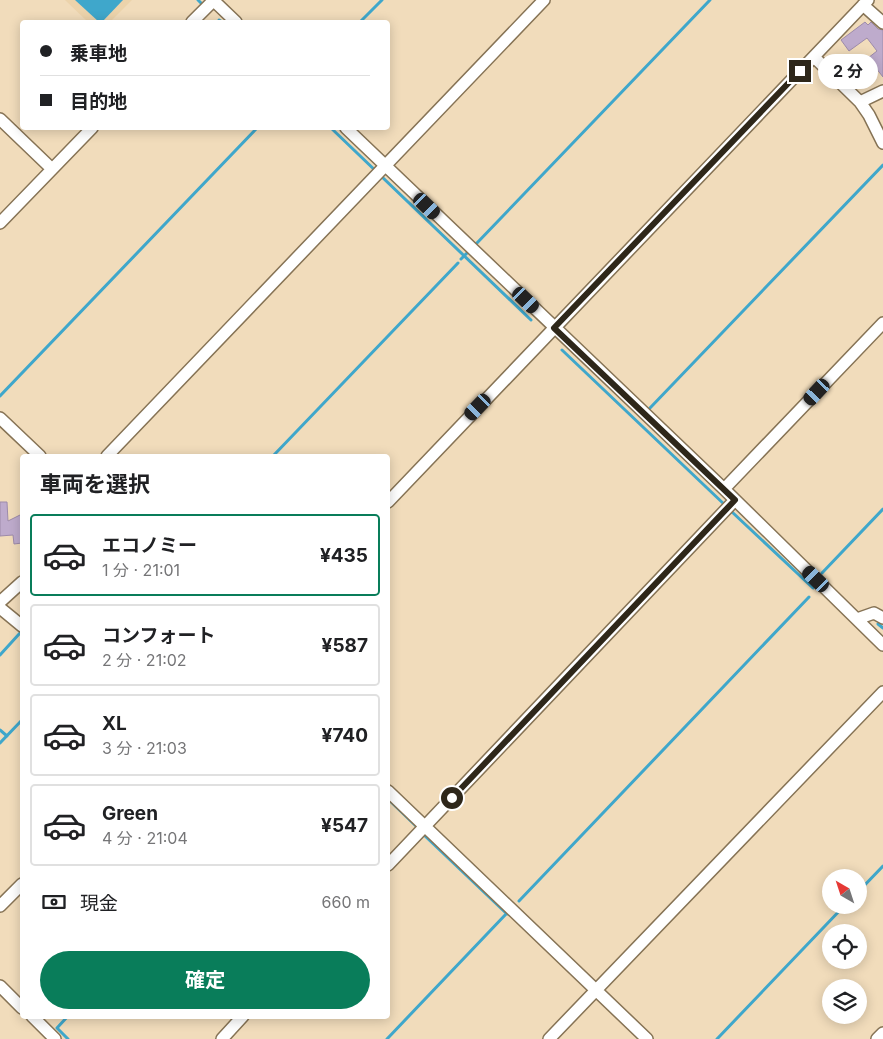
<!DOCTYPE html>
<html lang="ja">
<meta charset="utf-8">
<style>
:root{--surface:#fff;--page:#f6f6f6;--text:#202124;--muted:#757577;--line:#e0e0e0;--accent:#097d5a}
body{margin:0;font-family:Inter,"Noto Sans JP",sans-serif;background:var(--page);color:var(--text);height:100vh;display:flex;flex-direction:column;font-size:19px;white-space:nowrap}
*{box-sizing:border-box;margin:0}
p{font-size:16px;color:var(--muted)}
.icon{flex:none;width:28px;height:28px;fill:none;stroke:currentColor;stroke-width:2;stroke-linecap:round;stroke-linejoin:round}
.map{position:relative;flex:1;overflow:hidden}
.drawer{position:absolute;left:20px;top:454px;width:370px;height:565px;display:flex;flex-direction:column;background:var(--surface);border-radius:5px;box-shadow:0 2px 12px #0003}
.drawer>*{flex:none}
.top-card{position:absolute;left:20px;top:20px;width:370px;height:110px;border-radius:5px;box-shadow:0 2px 12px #0003;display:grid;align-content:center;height:110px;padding:0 20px;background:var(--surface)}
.needle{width:32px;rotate:321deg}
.tools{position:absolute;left:822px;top:869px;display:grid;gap:10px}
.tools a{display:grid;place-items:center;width:45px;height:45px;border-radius:50%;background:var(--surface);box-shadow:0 2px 12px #0003;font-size:25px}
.end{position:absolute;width:22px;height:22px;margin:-11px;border:6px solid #2e271a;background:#fff;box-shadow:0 0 0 2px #fff}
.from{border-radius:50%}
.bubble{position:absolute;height:35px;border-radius:18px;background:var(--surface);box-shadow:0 2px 12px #0003;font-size:16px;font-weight:700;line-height:35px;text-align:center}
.car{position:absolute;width:15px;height:30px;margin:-15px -8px;border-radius:6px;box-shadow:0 0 4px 1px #0007;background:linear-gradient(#222 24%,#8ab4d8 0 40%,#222 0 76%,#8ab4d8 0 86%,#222 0)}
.top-card b{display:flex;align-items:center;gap:18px;height:48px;font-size:19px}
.top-card b+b{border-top:1px solid var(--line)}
.top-card i{width:12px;height:12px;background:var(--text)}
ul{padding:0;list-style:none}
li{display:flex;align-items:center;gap:15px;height:82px;margin:0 10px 8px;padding:0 10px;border:2px solid var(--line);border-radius:5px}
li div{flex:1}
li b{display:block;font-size:19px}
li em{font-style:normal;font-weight:700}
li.current{border-color:var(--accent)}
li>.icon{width:45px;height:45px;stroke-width:1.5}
h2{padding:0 20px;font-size:22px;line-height:60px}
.pay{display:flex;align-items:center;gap:12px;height:55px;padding:0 20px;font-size:19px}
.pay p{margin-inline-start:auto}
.primary-button{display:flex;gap:10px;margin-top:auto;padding:10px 20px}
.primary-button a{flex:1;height:58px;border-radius:30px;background:var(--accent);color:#fff;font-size:20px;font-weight:700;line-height:58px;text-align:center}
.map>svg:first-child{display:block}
.built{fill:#ecd3ab}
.water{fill:#3fa7cb}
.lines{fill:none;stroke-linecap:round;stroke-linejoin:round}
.stream{stroke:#3fa7cb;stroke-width:3}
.building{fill:#beabcc;stroke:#9d8baa}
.minor-casing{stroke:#867355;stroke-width:14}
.minor{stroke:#fff;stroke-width:11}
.route{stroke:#2e271a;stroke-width:6}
</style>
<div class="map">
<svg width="883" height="1039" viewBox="0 0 883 1039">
<rect width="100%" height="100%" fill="#f1dcbb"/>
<path class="built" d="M65,0H132L110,22H88Z"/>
<path class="water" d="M75,0H123L102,22H99Z"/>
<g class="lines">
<path class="stream" d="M198,0L203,5
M219,20L222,22
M360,22L382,0
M331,128L531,320
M476,244L710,0
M461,259L468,252
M562,350L726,506
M0,396L257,128
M650,408L883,165
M273,456L458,263
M732,512L813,588
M822,573L883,509
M878,624L883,628
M0,655L20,633
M0,730L7,736
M0,743L22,720
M388,799L416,826
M424,835L507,914
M859,891L883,866
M519,901L809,597
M68,1016L57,1028L68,1039
M387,1039L507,913
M717,1039L845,905"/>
</g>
<path class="building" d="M865,22L868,25L871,22L878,29L883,30V77L868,58L877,51L867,38L849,51L841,40Z
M0,502H7L8,521L22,514V543L14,544L13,535L0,536Z"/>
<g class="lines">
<defs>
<path id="minor" d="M213,0L236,22
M863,5L883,23
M192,22L214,0
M814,57L860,102L869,115L883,143
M860,102L883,91
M0,119L52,169
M346,128L724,489L883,645
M0,223L92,128
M0,418L40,456
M107,456L544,0
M724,489L883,323
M388,502L868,0
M0,602L22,582
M0,608L22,626
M857,619L874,613L883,618
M388,791L647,1039
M388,865L735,500
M0,906L22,884
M0,986L22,1008
M32,1016L55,1039
M222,1039L243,1016
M549,1039L883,692
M877,1039L883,1033"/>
</defs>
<use href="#minor" class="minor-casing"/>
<use href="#minor" class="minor"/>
</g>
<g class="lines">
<path class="route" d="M452,798L735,500L554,328L800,71"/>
</g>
</svg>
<div class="tools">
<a><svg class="needle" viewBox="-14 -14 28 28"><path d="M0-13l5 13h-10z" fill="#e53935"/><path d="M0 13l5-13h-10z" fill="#757577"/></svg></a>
<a><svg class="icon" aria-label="locate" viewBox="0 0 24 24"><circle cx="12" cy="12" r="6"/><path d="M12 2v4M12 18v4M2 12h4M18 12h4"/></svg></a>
<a><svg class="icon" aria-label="layers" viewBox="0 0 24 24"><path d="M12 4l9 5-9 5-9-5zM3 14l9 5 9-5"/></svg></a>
</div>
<i class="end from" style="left:452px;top:798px"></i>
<i class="end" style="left:800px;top:71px"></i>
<div class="bubble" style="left:818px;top:54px;width:60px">2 分</div>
<i class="car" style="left:427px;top:206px;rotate:134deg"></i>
<i class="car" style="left:526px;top:300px;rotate:134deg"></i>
<i class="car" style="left:817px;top:392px;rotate:223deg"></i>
<i class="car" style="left:478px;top:407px;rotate:224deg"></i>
<i class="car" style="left:816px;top:579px;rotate:314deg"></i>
<div class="top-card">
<b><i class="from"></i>乗車地</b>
<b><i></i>目的地</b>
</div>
<section class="drawer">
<h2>車両を選択</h2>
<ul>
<li class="current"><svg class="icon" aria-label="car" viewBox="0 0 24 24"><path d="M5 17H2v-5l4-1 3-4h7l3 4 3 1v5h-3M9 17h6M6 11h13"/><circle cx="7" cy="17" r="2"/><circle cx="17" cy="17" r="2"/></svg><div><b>エコノミー</b><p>1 分 · 21:01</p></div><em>¥435</em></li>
<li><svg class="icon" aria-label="car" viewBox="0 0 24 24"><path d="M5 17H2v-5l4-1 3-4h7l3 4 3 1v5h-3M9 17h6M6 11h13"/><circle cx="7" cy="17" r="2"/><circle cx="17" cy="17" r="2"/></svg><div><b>コンフォート</b><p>2 分 · 21:02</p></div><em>¥587</em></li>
<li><svg class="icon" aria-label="car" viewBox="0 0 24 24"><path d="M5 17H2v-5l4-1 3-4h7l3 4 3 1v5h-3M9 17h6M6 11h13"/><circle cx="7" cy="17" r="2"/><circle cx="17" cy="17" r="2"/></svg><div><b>XL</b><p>3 分 · 21:03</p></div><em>¥740</em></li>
<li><svg class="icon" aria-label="car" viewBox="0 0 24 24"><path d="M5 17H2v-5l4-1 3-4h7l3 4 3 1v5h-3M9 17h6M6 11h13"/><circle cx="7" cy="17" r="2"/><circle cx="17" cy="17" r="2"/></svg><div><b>Green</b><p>4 分 · 21:04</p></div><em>¥547</em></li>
</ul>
<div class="pay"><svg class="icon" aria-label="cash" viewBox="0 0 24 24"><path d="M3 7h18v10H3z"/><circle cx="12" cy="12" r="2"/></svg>現金<p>660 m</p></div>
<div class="primary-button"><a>確定</a></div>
</section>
</div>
